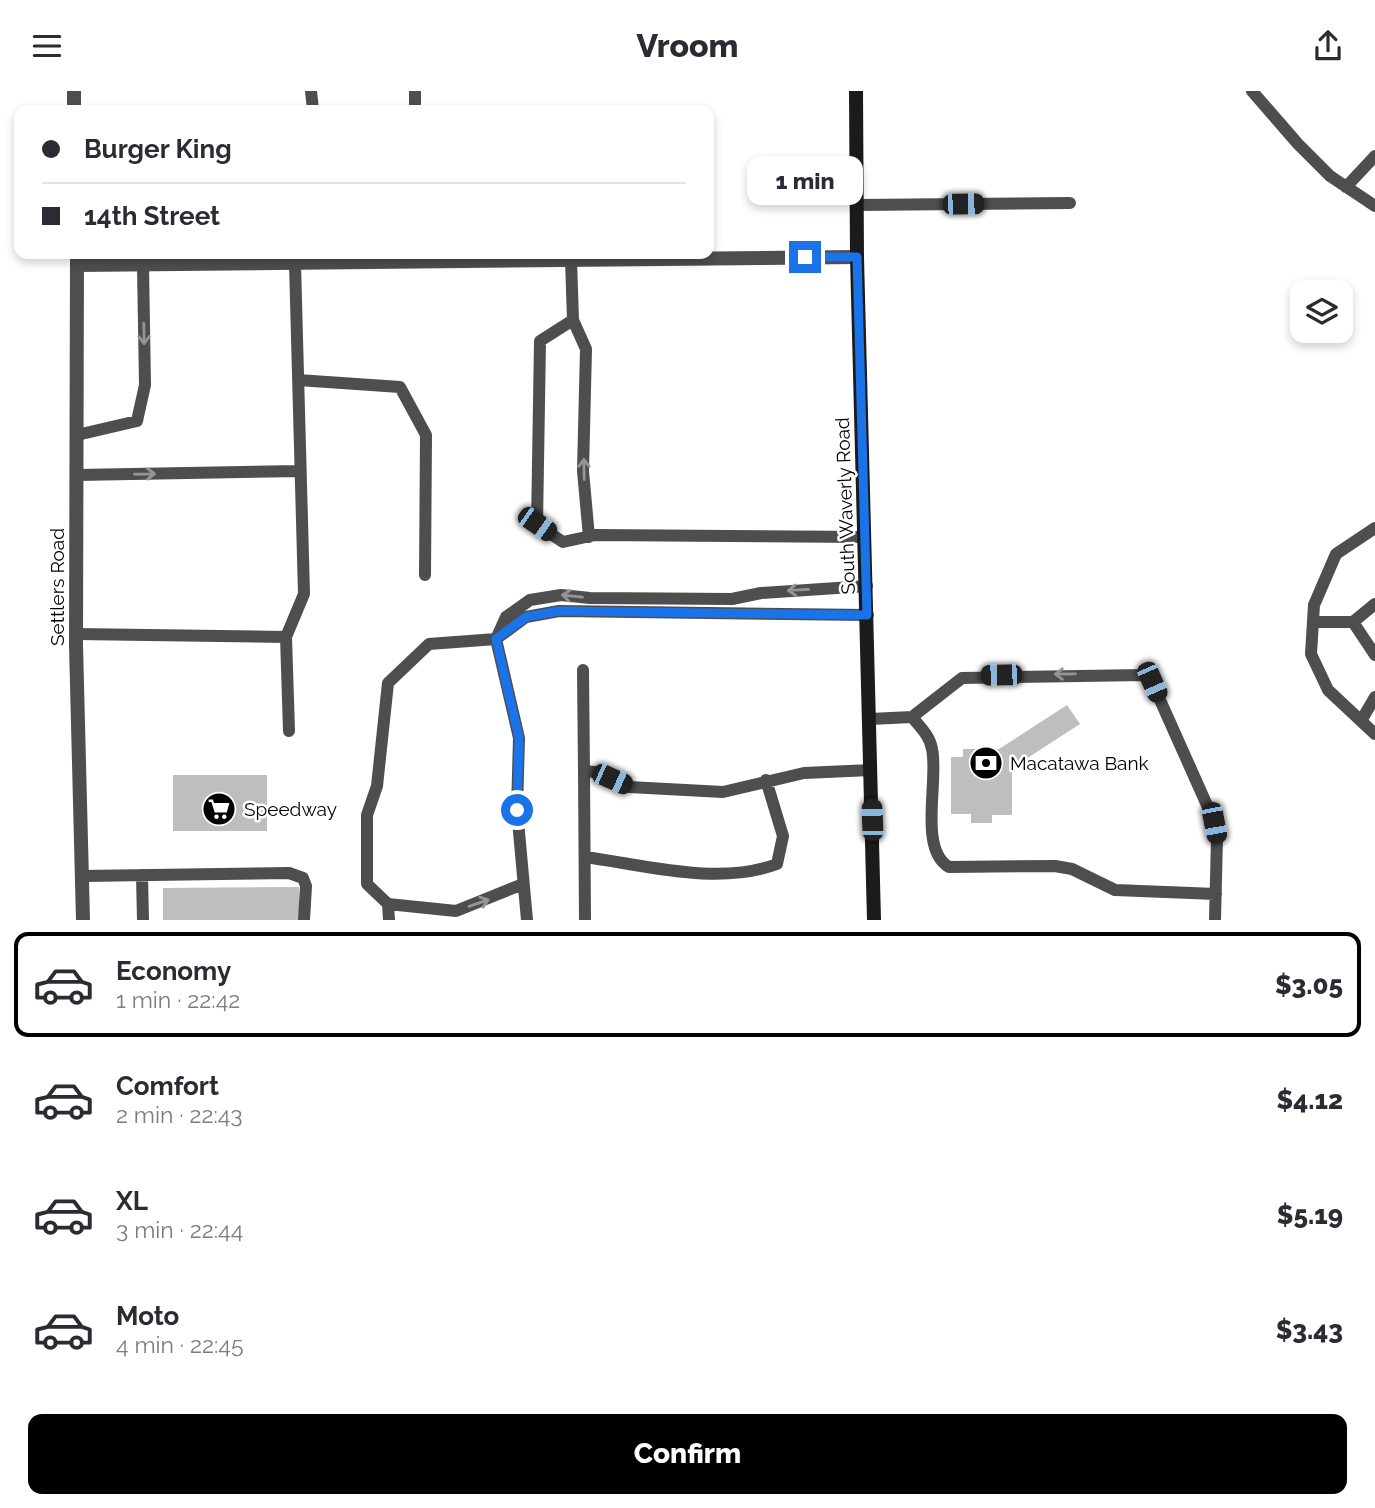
<!DOCTYPE html>
<meta charset="utf-8">
<style>
:root{--surface:#fff;--page:#f7f7f7;--text:#2b2b33;--muted:#7c7c81;--line:#e1e1e2;--accent:#000}
body{margin:0;font-family:Raleway,sans-serif;background:var(--page);color:var(--text);height:100vh;display:flex;flex-direction:column;font-size:26px;white-space:nowrap}
*{box-sizing:border-box;margin:0}
p{font-size:23px;color:var(--muted)}
.icon{flex:none;width:38px;height:38px;fill:none;stroke:currentColor;stroke-width:2;stroke-linecap:round;stroke-linejoin:round}
.map{position:relative;height:829px;overflow:hidden}
.sheet{display:flex;flex-direction:column;background:var(--surface);flex:1}
.sheet>*{flex:none}
.top-card{position:absolute;left:14px;top:14px;width:700px;height:154px;border-radius:14px;box-shadow:0 4px 10px #0003;display:grid;align-content:center;height:154px;padding:0 28px;background:var(--surface)}
.tools{position:absolute;left:1290px;top:189px;display:grid;gap:14px}
.tools a{display:grid;place-items:center;width:63px;height:63px;border-radius:14px;background:var(--surface);box-shadow:0 4px 10px #0003;font-size:35px}
.end{position:absolute;width:32px;height:32px;margin:-16px;border:9px solid #1a73e8;background:#fff;box-shadow:0 0 0 4px #fff}
.from{border-radius:50%}
.bubble{position:absolute;height:49px;border-radius:14px;background:var(--surface);box-shadow:0 4px 10px #0003;font-size:23px;font-weight:800;line-height:49px;text-align:center}
.car{position:absolute;width:21px;height:42px;margin:-21px -10px;border-radius:9px;box-shadow:0 0 5px 2px #0007;background:linear-gradient(#222 24%,#8ab4d8 0 40%,#222 0 76%,#8ab4d8 0 86%,#222 0)}
.top-card b{display:flex;align-items:center;gap:24px;height:66px;font-size:26px}
.top-card b+b{border-top:2px solid var(--line)}
.top-card i{width:18px;height:18px;background:var(--text)}
ul{padding:12px 0 0;list-style:none}
li{display:flex;align-items:center;gap:21px;height:105px;margin:0 14px 10px;padding:0 14px;border:4px solid transparent;border-radius:14px}
li div{flex:1}
li b{display:block;font-size:26px}
li em{font-style:normal;font-weight:800}
li.active{border-color:var(--accent)}
li>.icon{width:63px;height:63px;stroke-width:1.5}
.button{display:flex;gap:14px;margin-top:auto;padding:14px 28px}
.button a{flex:1;height:80px;border-radius:14px;background:var(--accent);color:#fff;font-size:28px;font-weight:800;line-height:80px;text-align:center}
header{display:flex;justify-content:space-between;align-items:center;height:91px;padding:0 28px;background:var(--surface);font-size:32px;font-weight:800}
.map>svg:first-child{display:block}
.building{fill:#bebebe}
.lines{fill:none;stroke-linecap:round;stroke-linejoin:round}
.service{stroke:#4e4e4e;stroke-width:12}
.minor{stroke:#4e4e4e;stroke-width:14}
.secondary{stroke:#1b1b1b;stroke-width:14}
.oneway{stroke:#959595}
.route{stroke:#1a73e8;stroke-width:9}
.labels{text-anchor:middle;dominant-baseline:central;stroke-width:5;stroke-linejoin:round;paint-order:stroke}
.street-label{font-size:19px;fill:#000;stroke:#fff}
.poi-label{font-size:19px;fill:#000;stroke:#fff;text-anchor:start}
</style>
<header><svg class="icon" aria-label="menu" viewBox="0 0 24 24"><path d="M4 6h16M4 12h16M4 18h16"/></svg>Vroom<svg class="icon" aria-label="share" viewBox="0 0 24 24"><path d="M12 15V3M7 8l5-5 5 5M5 13v7h14v-7"/></svg></header>
<div class="map">
<svg width="1375" height="829" viewBox="0 0 1375 829">
<rect width="100%" height="100%" fill="#fff"/>
<path class="building" d="M1067,614L1080,633L1012,677V724H992V732H971V723H951V666H963V658H999Z
M173,684H267V740H173Z
M299,796L300,829H163V797Z"/>
<g class="lines">
<path class="service" d="M311,0L313,19
M415,0V19
M1252,0L1298,53L1330,85L1375,115
M1346,96L1375,65
M857,114L1070,112
M571,169L573,229L540,250L537,434L563,451L595,444L865,446
M573,229L586,258L583,380L589,446
M298,289L400,296L426,344L425,484
M77,344L137,330L145,294L143,175
M77,384L300,380
M1375,437L1336,463L1314,514L1311,563L1328,599L1375,643
M1313,531H1353L1375,513
M1353,531L1375,564
M76,543L286,546
M583,579L584,680L595,681L629,696L723,701L804,682L871,679
M912,626C920,636 930,645 932,658C939,689 918,758 949,776L1055,775L1072,778L1115,799L1216,803
M870,628L912,626L962,587L1144,584L1152,591L1215,732L1217,747L1215,829
M1361,630L1375,606
M289,640L286,546L304,503L295,173
M584,680L585,829
M585,766C645,774 718,795 777,773L783,745L766,689
M142,784L143,829
M82,785L289,782L303,787L306,795L304,829
M523,793L456,820L388,813L367,793V724L377,695L388,592L429,553L496,548L526,526L559,520L868,524
M388,813L389,829
M527,829L517,719L519,647L496,548L506,526L530,509L561,504L590,507L732,508L761,502L867,495"/>
<path class="minor" d="M74,0V19
M77,163L76,554L83,829
M78,174L857,166"/>
<path class="secondary" d="M856,0L857,166L874,829"/>
</g>
<defs><path id="oneway-shaft" d="M-6 0H5M1.5-3L5.5 0L1.5 3" fill="none" stroke-width="1.6" stroke-linecap="round" stroke-linejoin="round" transform="scale(1.75)"/></defs>
<g class="oneway">
<use href="#oneway-shaft" transform="translate(144 243) rotate(89)"/>
<use href="#oneway-shaft" transform="translate(584 378) rotate(-91)"/>
<use href="#oneway-shaft" transform="translate(145 383) rotate(-1)"/>
<use href="#oneway-shaft" transform="translate(798 499) rotate(177)"/>
<use href="#oneway-shaft" transform="translate(572 505) rotate(-174)"/>
<use href="#oneway-shaft" transform="translate(1065 583) rotate(179)"/>
<use href="#oneway-shaft" transform="translate(479 812) rotate(-19)"/>
</g>
<g class="lines">
<path class="route" d="M517,719L519,647L496,548L526,526L559,520L867,524L857,166H805"/>
</g>
<defs>
<symbol id="bank-disc" viewBox="-11 -11 22 22"><circle r="9.5" fill="#000" stroke="#fff"/><path d="M-6-4H6V4H-6ZM0-2.3a2.3 2.3 0 1 0 0 4.6a2.3 2.3 0 1 0 0-4.6Z" fill="#fff"/></symbol>
<symbol id="supermarket-disc" viewBox="-11 -11 22 22"><circle r="9.5" fill="#000" stroke="#fff"/><path d="M-6-5.5h2.5l.6 2H6L4.5 2H-2.5L-4.4-4H-6ZM-1.5 3.2a1.3 1.3 0 1 0 .1 0ZM3 3.2a1.3 1.3 0 1 0 .1 0Z" fill="#fff"/></symbol>
</defs>
<g fill-rule="evenodd">
<use href="#bank-disc" x="967" y="653" width="38" height="38"/>
<use href="#supermarket-disc" x="200" y="699" width="38" height="38"/>
</g>
<g class="labels">
<g class="street-label">
<text transform="translate(845 415) rotate(-92)">South Waverly Road</text>
<text transform="translate(57 496) rotate(-90)">Settlers Road</text>
</g>
<g class="poi-label">
<text x="1010" y="672">Macatawa Bank</text>
<text x="244" y="718">Speedway</text>
</g>
</g>
</svg>
<div class="tools">
<a><svg class="icon" aria-label="layers" viewBox="0 0 24 24"><path d="M12 4l9 5-9 5-9-5zM3 14l9 5 9-5"/></svg></a>
</div>
<i class="end from" style="left:517px;top:719px"></i>
<i class="end" style="left:805px;top:166px"></i>
<div class="bubble" style="left:747px;top:65px;width:116px">1 min</div>
<i class="car" style="left:963px;top:113px;rotate:89deg"></i>
<i class="car" style="left:537px;top:433px;rotate:125deg"></i>
<i class="car" style="left:1001px;top:584px;rotate:269deg"></i>
<i class="car" style="left:1152px;top:591px;rotate:156deg"></i>
<i class="car" style="left:612px;top:688px;rotate:114deg"></i>
<i class="car" style="left:872px;top:729px;rotate:358deg"></i>
<i class="car" style="left:1214px;top:732px;rotate:169deg"></i>
<div class="top-card">
<b><i class="from"></i>Burger King</b>
<b><i></i>14th Street</b>
</div>
</div>
<section class="sheet">
<ul>
<li class="active"><svg class="icon" aria-label="car" viewBox="0 0 24 24"><path d="M5 17H2v-5l4-1 3-4h7l3 4 3 1v5h-3M9 17h6M6 11h13"/><circle cx="7" cy="17" r="2"/><circle cx="17" cy="17" r="2"/></svg><div><b>Economy</b><p>1 min · 22:42</p></div><em>$3.05</em></li>
<li><svg class="icon" aria-label="car" viewBox="0 0 24 24"><path d="M5 17H2v-5l4-1 3-4h7l3 4 3 1v5h-3M9 17h6M6 11h13"/><circle cx="7" cy="17" r="2"/><circle cx="17" cy="17" r="2"/></svg><div><b>Comfort</b><p>2 min · 22:43</p></div><em>$4.12</em></li>
<li><svg class="icon" aria-label="car" viewBox="0 0 24 24"><path d="M5 17H2v-5l4-1 3-4h7l3 4 3 1v5h-3M9 17h6M6 11h13"/><circle cx="7" cy="17" r="2"/><circle cx="17" cy="17" r="2"/></svg><div><b>XL</b><p>3 min · 22:44</p></div><em>$5.19</em></li>
<li><svg class="icon" aria-label="car" viewBox="0 0 24 24"><path d="M5 17H2v-5l4-1 3-4h7l3 4 3 1v5h-3M9 17h6M6 11h13"/><circle cx="7" cy="17" r="2"/><circle cx="17" cy="17" r="2"/></svg><div><b>Moto</b><p>4 min · 22:45</p></div><em>$3.43</em></li>
</ul>
<div class="button"><a>Confirm</a></div>
</section>
